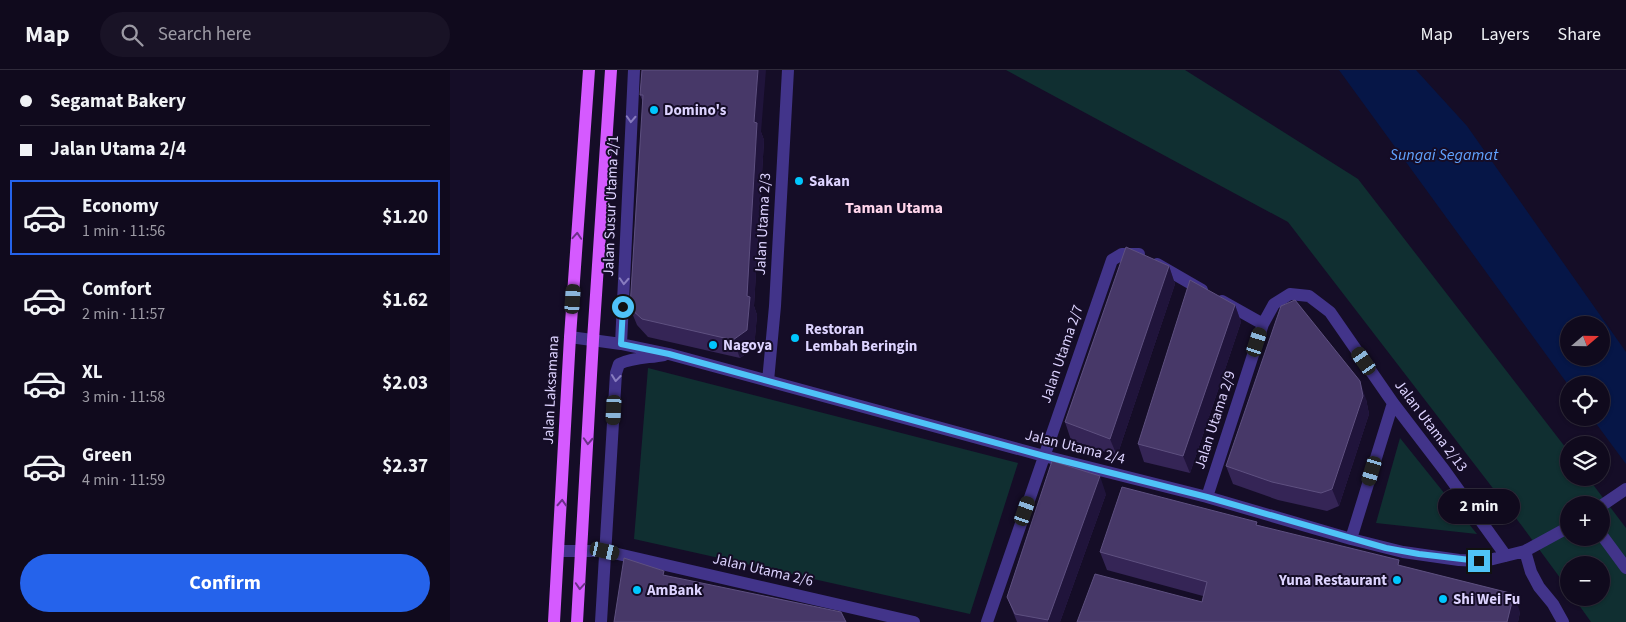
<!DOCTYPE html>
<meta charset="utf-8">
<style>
:root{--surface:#100a1d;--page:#191326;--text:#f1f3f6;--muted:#9c9aa4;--line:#302b3b;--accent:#2563eb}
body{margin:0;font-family:"Source Sans 3",sans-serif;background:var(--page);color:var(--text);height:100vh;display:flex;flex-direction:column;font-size:19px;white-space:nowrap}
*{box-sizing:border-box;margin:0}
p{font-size:16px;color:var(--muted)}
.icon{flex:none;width:28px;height:28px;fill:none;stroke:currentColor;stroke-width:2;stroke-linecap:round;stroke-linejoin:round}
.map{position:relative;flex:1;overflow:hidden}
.details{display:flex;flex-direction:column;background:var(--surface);width:450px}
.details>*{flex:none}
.top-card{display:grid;align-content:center;height:110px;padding:0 20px;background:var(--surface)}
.needle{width:32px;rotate:70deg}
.fabs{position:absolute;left:1110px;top:246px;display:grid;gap:10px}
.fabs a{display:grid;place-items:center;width:50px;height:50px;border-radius:50%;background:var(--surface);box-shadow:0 1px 4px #0004,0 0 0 1px var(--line);font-size:25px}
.end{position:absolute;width:22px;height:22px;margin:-11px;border:6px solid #4fc3f7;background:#111;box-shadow:0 0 0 2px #111}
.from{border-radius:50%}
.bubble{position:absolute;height:35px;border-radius:18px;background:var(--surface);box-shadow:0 1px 4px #0004,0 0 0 1px var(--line);font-size:16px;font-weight:700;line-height:35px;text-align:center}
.car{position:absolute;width:15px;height:30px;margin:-15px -8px;border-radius:6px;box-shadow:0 0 4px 1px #0007;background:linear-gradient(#222 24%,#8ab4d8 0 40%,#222 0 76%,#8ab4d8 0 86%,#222 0)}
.top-card b{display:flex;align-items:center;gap:18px;height:48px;font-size:19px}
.top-card b+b{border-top:1px solid var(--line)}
.top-card i{width:12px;height:12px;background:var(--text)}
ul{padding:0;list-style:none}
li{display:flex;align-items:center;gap:15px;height:75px;margin:0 10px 8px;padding:0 10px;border:2px solid transparent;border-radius:0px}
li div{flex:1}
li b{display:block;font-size:19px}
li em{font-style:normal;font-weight:700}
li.active{border-color:var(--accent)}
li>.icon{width:45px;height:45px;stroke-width:1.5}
.button{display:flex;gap:10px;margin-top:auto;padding:10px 20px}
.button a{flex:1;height:58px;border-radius:30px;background:var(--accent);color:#fff;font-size:20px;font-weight:700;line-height:58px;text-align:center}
header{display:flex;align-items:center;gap:30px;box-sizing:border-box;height:70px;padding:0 25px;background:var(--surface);border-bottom:1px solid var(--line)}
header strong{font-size:24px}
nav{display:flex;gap:28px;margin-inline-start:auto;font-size:18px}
.search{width:350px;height:45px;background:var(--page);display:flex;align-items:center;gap:12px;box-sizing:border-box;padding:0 18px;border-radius:28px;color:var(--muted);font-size:19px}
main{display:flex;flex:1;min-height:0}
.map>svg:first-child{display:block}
.green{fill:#102f31;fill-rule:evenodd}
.water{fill:#061647;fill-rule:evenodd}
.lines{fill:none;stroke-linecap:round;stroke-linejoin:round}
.street{stroke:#42348a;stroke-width:12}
.primary{stroke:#d55aff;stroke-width:12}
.wall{fill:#352556}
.shaded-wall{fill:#20143b}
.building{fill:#473868;stroke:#5e5080}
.oneway{stroke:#887cbf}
.oneway2{stroke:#6b3088}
.route{stroke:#4fc3f7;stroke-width:6}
.poi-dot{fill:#00c7fe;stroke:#150d27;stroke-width:2}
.labels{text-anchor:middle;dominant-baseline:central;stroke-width:4;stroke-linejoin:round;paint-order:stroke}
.poi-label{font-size:15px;font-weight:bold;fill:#ddd3ff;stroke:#150d27;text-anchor:start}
.street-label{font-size:15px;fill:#ddd3ff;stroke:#150d27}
.water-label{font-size:16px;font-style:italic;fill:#61a3ff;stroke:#150d27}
.neighbourhood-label{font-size:16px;font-weight:bold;fill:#ffd5eb;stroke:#150d27}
</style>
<header>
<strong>Map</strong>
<div class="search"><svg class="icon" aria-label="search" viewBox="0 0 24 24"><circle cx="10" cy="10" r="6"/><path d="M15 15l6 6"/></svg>Search here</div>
<nav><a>Map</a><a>Layers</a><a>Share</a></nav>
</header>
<main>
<section class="details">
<div class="top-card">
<b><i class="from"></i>Segamat Bakery</b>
<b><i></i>Jalan Utama 2/4</b>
</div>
<ul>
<li class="active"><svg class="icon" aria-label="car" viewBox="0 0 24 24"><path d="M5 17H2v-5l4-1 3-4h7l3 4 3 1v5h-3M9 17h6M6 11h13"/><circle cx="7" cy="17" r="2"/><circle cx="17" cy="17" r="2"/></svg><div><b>Economy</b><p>1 min · 11:56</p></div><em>$1.20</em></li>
<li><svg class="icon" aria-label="car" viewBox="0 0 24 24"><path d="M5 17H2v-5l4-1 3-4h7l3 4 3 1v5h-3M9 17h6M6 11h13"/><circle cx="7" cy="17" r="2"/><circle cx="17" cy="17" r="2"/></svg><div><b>Comfort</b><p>2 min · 11:57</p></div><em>$1.62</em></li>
<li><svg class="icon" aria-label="car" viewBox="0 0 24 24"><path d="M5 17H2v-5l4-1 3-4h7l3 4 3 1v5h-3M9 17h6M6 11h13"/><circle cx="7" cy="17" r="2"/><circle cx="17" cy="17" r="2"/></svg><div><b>XL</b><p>3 min · 11:58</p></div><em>$2.03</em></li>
<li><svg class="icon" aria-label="car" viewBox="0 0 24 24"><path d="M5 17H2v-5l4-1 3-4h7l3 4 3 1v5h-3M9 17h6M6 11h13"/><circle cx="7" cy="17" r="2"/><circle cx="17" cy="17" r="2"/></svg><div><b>Green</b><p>4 min · 11:59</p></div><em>$2.37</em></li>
</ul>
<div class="button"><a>Confirm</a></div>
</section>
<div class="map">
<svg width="1176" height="552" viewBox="0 0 1176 552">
<rect width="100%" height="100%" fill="#150d27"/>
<path class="green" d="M556,0H735L908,109L1119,382V408H1138L1176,458V552H1141L1124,528H1151V495H1119V520L1072,456L838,152ZM1119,435H1151V468H1119Z
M198,298L568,393L520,544L184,469Z
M950,368L1027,464L926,453Z"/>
<path class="water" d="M889,0H966L1017,56L1176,282V394L1142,348H1151V315L1119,316ZM1119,255H1151V288H1119Z"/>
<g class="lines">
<path class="street" d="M707,194L752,220
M772,231L813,254
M120,267L171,274L219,284L594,386L757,427L901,469L953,482L1009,490L1029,491L1043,489L1075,481L1119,457
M171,274L184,0
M318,311L325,236L338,0
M757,427L813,254L824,234L840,224L859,226L880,242L943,333L995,401L1056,486
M1151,436L1176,419
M1151,464L1176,498
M901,469L943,333
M109,481H155L464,552
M1075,481L1081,502L1089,517L1103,534L1113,552
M151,552L166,303L169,294C183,287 199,288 214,285
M537,552L662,190L672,184H689"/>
<path class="primary" d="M104,552L120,267L139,0
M127,552L143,270L161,0"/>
</g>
<path class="wall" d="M192,0L311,62L314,70L304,236L307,245L304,278L290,288L198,267L187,255L180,238L193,32L190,25Z
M719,196L725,214L667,386L621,370L615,352Z
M785,235L791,252L740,403L694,392L688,374Z
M916,329L919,344L889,436L877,441L828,430L783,414L776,396Z
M656,424L610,552H567L557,527Z
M808,455L951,496L1070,542L1068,552H627L752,532L753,526L657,500L650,482Z"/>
<path class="shaded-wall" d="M308,0H316L311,62L314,70L304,236L307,245L304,278L290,288L283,270L297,226L304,52Z
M719,196L725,214L667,386L660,369Z
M785,235L791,252L740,403L733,386Z
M910,311L916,329L919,344L889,436L882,419Z
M650,406L656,424L610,552H598V550Z
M1064,524L1070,542L1068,552H1057Z"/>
<path class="building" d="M192,0H308L304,52L307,53L297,226L300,227L297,260L283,270L192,249L180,238L193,25H190Z
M676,177L719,196L660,369L615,352Z
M740,210L785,235L733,386L688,374Z
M845,230L910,311L913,326L882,419L871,423L822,412L776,396L831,236Z
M602,391L650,406L598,550L565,544L557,527Z
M672,417L807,452L806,455L949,490L948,495L1064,524L1057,552H627L645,504L752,532L757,512L650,482Z
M174,488L214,501L213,505L391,542L396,552H164Z"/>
<defs><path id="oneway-chevron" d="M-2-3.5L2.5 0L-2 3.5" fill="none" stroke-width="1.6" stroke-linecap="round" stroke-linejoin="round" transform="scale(1.25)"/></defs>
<g class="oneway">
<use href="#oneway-chevron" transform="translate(181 49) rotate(93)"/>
<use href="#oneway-chevron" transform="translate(174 211) rotate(93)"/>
<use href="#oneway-chevron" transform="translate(166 308) rotate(96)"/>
</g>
<g class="oneway2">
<use href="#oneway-chevron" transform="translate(127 166) rotate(-86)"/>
<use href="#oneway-chevron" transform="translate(138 371) rotate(93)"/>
<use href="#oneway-chevron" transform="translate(112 433) rotate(-87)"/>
<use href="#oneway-chevron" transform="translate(130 516) rotate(94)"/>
</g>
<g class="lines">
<path class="route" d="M173,237L171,274L219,284L594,386L757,427L936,478L969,484L1029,491"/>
</g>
<g class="poi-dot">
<circle cx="204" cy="40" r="5"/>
<circle cx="349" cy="111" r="5"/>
<circle cx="345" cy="268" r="5"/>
<circle cx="263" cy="275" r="5"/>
<circle cx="947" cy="510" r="5"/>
<circle cx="187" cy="520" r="5"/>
<circle cx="993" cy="529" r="5"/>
</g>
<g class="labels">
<g class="poi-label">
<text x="214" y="40">Domino's</text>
<text x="359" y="111">Sakan</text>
<text x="355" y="259">Restoran<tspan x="355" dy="17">Lembah Beringin</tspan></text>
<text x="273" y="275">Nagoya</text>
<text x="937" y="510" text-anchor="end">Yuna Restaurant</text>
<text x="197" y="520">AmBank</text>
<text x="1003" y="529">Shi Wei Fu</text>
</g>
<g class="street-label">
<text transform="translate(161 136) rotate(-88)">Jalan Susur Utama 2/1</text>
<text transform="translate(313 154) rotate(-87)">Jalan Utama 2/3</text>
<text transform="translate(612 284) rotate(-71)">Jalan Utama 2/7</text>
<text transform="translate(101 320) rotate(-87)">Jalan Laksamana</text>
<text transform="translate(765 350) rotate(-72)">Jalan Utama 2/9</text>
<text transform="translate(981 356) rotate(53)">Jalan Utama 2/13</text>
<text transform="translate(625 377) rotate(14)">Jalan Utama 2/4</text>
<text transform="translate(313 500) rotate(13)">Jalan Utama 2/6</text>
</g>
<g class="water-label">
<text x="994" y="85">Sungai Segamat</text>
</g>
<g class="neighbourhood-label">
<text x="444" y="138">Taman Utama</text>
</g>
</g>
</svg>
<div class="fabs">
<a><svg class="needle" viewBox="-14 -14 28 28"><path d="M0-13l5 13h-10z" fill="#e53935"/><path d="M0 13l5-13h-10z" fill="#9c9aa4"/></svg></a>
<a><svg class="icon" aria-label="locate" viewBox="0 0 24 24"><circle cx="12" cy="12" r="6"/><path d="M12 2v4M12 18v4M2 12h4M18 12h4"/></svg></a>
<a><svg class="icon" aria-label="layers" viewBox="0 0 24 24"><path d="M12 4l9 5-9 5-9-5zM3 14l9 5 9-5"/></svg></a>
<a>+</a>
<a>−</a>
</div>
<i class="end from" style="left:173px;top:237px"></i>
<i class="end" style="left:1029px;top:491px"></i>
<div class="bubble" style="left:988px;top:419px;width:82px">2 min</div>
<i class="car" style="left:123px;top:229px;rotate:4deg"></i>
<i class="car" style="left:807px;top:272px;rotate:18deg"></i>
<i class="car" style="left:914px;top:291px;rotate:325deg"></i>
<i class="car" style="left:164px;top:340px;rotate:183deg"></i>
<i class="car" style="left:922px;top:401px;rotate:197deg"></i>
<i class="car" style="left:575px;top:441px;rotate:19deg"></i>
<i class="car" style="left:155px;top:481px;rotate:103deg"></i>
</div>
</main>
